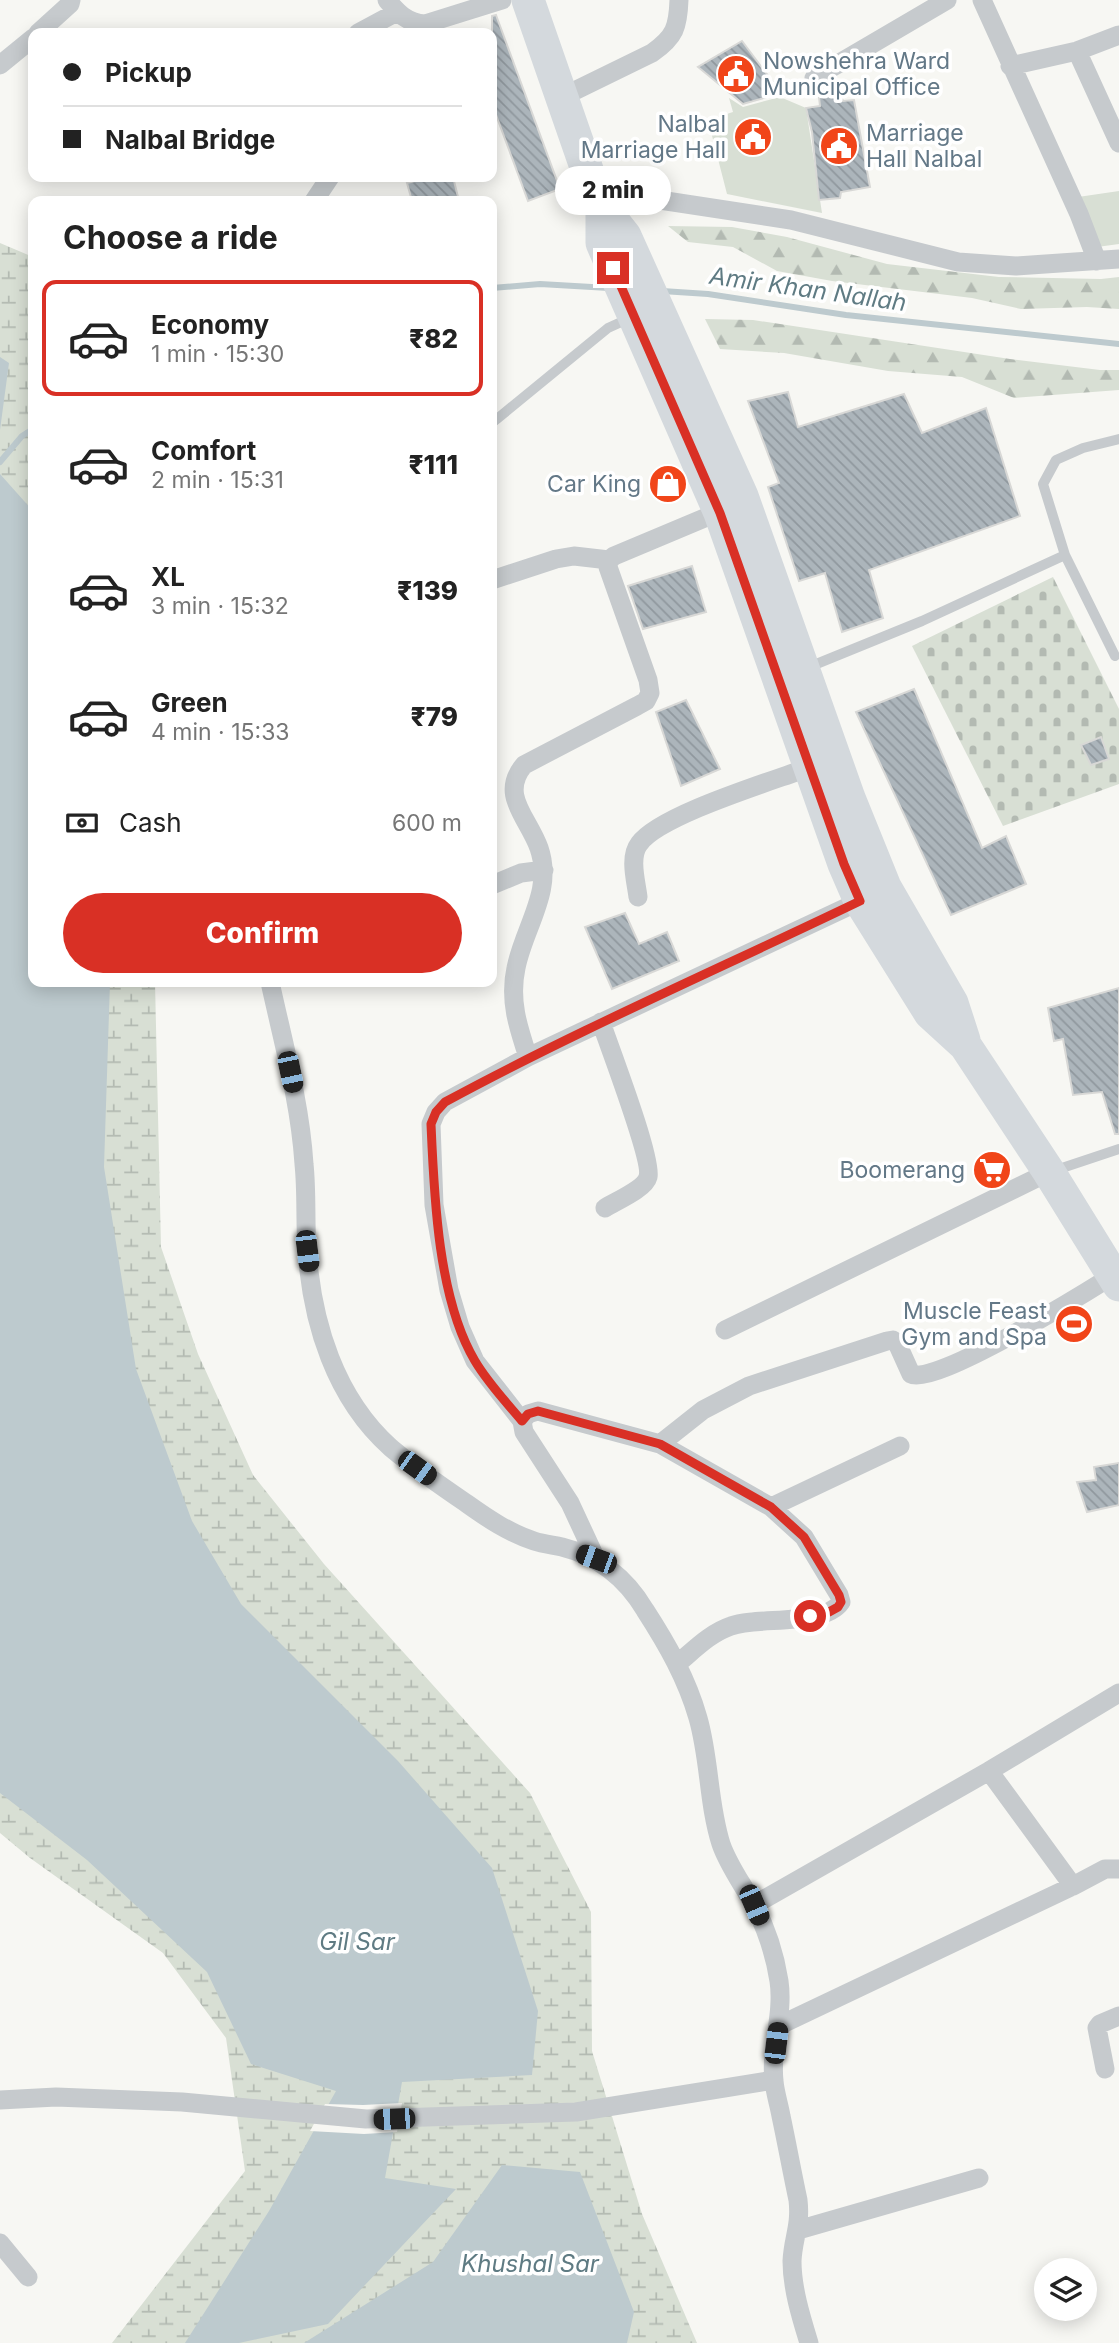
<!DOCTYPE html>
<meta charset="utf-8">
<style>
:root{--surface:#fff;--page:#f2f2f2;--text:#222;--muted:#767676;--line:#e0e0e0;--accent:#d93025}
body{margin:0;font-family:Inter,sans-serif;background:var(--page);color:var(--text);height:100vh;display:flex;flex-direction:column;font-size:26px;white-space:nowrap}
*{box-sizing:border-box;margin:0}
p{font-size:23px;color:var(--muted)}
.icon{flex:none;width:38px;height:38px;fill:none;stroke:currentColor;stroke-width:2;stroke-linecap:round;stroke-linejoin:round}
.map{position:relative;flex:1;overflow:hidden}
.sheet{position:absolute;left:28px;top:196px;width:469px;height:791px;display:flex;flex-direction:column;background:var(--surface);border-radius:14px;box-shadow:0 4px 18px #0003}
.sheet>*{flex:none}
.banner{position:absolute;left:28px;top:28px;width:469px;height:154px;border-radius:14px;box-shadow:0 4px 18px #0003;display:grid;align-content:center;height:154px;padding:0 35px;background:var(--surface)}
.buttons{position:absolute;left:1034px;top:2258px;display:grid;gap:14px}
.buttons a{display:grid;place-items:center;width:63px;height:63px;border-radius:50%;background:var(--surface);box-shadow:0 4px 18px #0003;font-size:35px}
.end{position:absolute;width:32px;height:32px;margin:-16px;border:9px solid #d93025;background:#fff;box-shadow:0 0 0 4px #fff}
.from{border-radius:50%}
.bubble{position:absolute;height:49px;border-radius:24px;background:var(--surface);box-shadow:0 4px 18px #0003;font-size:23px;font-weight:800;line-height:49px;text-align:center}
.car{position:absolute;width:21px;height:42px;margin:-21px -10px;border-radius:9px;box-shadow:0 0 5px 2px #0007;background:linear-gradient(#222 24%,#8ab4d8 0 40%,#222 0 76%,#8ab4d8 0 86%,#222 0)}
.banner b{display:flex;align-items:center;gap:24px;height:66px;font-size:26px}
.banner b+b{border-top:2px solid var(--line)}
.banner i{width:18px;height:18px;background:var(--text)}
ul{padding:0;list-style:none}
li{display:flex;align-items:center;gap:21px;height:116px;margin:0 14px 10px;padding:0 21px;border:4px solid transparent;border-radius:14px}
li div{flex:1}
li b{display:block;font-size:26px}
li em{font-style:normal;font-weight:800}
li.selected{border-color:var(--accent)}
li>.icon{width:63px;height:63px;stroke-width:1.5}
h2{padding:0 35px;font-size:32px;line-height:84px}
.pay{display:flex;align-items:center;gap:18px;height:77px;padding:0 35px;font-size:26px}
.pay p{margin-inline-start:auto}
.cta{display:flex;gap:14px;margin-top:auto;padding:14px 35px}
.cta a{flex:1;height:80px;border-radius:42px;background:var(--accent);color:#fff;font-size:28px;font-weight:800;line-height:80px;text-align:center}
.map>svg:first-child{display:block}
.forest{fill:url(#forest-firs)}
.wetland{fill:url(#wetland-marsh)}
.cemetery{fill:url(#cemetery-stones)}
.park{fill:#d8dfd4}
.water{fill:#bdcace}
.pier{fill:#f7f7f3}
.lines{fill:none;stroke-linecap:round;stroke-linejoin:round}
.stream{stroke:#bdcace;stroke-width:6}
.building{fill:url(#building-back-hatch);stroke:#d8d8d6;stroke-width:2}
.service{stroke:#c6cacd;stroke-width:10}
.minor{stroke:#c6cacd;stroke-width:19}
.trunk{stroke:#d4d9dd;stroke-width:33}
.route{stroke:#d93025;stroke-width:9}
.labels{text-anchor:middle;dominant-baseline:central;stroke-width:7;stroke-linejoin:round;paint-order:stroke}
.poi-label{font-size:23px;fill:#637887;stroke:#fff;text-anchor:end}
.water-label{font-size:24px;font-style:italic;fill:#5f7b83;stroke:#fff}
</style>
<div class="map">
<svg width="1119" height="2343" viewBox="0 0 1119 2343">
<defs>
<pattern id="forest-firs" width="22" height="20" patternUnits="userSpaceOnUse" patternTransform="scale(1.75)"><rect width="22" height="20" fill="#d8dfd4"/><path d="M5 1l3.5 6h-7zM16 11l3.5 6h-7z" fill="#b3bab2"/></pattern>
<pattern id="wetland-marsh" width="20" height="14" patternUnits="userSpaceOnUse" patternTransform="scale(1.75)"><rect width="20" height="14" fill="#d8dfd4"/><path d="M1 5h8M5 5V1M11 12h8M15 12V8" fill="none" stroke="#b3bab2"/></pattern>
<pattern id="cemetery-stones" width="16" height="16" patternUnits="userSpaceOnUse" patternTransform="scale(1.75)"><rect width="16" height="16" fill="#d8dfd4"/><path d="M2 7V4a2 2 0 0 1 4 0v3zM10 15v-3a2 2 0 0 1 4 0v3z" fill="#b3bab2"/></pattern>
<pattern id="building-back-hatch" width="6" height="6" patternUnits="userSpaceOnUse" patternTransform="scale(1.75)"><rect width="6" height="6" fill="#acb5bb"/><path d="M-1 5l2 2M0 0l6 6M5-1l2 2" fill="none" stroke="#90989e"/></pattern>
</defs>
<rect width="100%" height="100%" fill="#f7f7f3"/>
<path class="forest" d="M668,226L732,227L787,237L887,264L999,277L1101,279L1119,277V309L1087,307L1021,309L972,298L832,281L777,271L733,247L688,242Z
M705,319L753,320L1010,359L1100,370H1119V390L1014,398L962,377L888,371L784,353L720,349Z"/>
<path class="wetland" d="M0,243L33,257V982H155L161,1247L198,1354L253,1475L324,1564L530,1793L591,1912L592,2051L642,2214L697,2343H112L245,2171L226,2038L163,1953L30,1858L0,1833Z"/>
<path class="cemetery" d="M1053,577L1119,709V784L1003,826L912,646Z"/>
<path class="park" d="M780,97L806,108L822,213L727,194L708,120L733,112L729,98L743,107Z
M1119,191V244L1097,247L1078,197Z"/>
<path class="water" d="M0,357L9,363L0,430Z
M0,474L33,511V982H110L104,1167L136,1369L192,1521L241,1604L398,1761L492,1868L538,2011L532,2075L402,2082L385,2178L456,2189L328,2324L239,2343H185L269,2211L336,2091L251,2064L207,1972L87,1860L0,1793Z
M502,2165L580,2172L634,2312L627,2343H304L433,2262Z"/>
<path class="pier" d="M402,2103L397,2132L364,2134L310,2131L325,2104L363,2105Z"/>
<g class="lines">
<path class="stream" d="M492,288L540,284L609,288
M662,291L708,294L846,315L1119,344
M0,462L22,436L33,429"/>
</g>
<path class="building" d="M496,15L560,189L528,201L492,104V16Z
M742,41L781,93L743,104L698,67Z
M840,93L843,101L854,100L870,187L841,192L840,198L819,200L812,132L806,108L820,106L819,97Z
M431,177H453L459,201H412L407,183Z
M788,392L798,427L904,394L922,433L986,408L1020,516L869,570L883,618L842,632L825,573L799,581L768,487L779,483L748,401Z
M692,566L706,612L643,629L628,586Z
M914,689L982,848L1006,836L1026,884L951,915L856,712Z
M686,700L720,769L681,786L656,712Z
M1101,737L1109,759L1091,765L1081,745Z
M625,913L639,944L667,932L679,961L612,989L585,927Z
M1119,988V1134H1115L1102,1092L1073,1095L1063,1039L1054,1041L1048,1008Z
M1119,1463V1505L1087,1512L1077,1482L1096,1480L1094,1467Z"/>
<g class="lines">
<path class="service" d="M492,423L608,328L630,318
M1065,555L1115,656
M809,667L922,621L1065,555L1043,484L1056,460L1083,448L1119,439
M1053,1171L1119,1149"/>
<path class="minor" d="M387,0C398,13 407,23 425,24L502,0
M982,0L1079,214L1097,261
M38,33L70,4L71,0
M358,33L397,12
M1077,51L1119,143
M0,65L33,38
M1010,66L1077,51L1119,35
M814,78L947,0
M562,97L652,53C675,37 678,27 679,0
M594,190L791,220L958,262L1016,266L1119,259
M314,201L330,177
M492,580L556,559L574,556L609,560
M492,885L521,873L544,870
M638,897C636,881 629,857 639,844C659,815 773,781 810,767
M270,982C283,1042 300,1102 304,1164C307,1193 305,1221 307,1250C312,1323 335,1398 391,1448C415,1468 441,1486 466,1503C487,1518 509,1533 534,1541C543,1544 553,1545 562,1547C598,1556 626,1578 645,1610C667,1644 687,1679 698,1718C710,1760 708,1803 721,1844C729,1867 744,1886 755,1907C767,1930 775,1956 779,1981C784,2015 770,2048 774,2081C775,2093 779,2104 781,2116C787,2144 792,2172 798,2200C801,2226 793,2238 792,2261C792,2288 801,2317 809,2343
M601,1022C609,1046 653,1160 648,1177C645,1189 616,1201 605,1208
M528,1057C518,1027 509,1000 516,968C524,927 554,891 539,848C528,817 499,795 524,765L637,706L646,701L650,693L648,680L608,567L609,560L614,556L726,509
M725,1330L1049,1172
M522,1421L475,1361L460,1327L449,1290L434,1205L431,1124L436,1112L445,1102L528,1057L860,901
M660,1444L703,1410L749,1386L887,1341L893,1340L897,1343L911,1374C933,1387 1085,1293 1112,1276
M771,1507L900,1446
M596,1559L570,1503L524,1432L522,1421L528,1414L538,1411L660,1444L771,1507L804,1537L839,1595L841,1602C824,1627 758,1616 731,1626C710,1633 694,1650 677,1664
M989,1771L1073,1886
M754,1905L989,1771L1119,1693
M778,2026L1073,1886L1105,1869H1119
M1105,2069L1097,2028L1100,2024L1119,2016
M0,2100L56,2097L182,2102L366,2119L576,2112L774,2080
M798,2230L979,2178
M0,2243L28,2277"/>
<path class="trunk" d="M528,0L594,190L602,207L625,236L742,496L849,798L885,887L952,1003L964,1040
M602,207V243L720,513L844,864L860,901L930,1013L965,1045L1049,1172L1119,1285"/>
</g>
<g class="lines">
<path class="route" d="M613,268L720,513L844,864L860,901C721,968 580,1029 445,1102L436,1112L431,1124C434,1195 438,1299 475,1361C488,1383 506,1402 522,1421L528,1414L538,1411L660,1444L771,1507L804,1537L839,1595L841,1602L838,1607L829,1612L810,1616"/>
</g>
<defs>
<symbol id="civic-disc" viewBox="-11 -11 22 22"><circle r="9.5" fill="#f14519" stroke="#fff"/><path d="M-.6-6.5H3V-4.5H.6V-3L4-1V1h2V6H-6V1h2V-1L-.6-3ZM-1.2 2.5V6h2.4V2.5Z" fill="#fff"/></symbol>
<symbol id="shop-disc" viewBox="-11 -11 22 22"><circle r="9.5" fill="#f14519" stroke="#fff"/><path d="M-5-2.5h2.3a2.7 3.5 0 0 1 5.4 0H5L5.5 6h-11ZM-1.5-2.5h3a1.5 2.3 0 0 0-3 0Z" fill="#fff"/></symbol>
<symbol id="supermarket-disc" viewBox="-11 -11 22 22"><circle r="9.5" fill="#f14519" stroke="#fff"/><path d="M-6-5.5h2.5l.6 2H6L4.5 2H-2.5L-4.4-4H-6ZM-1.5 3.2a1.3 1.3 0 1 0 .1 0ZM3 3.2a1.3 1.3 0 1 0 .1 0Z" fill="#fff"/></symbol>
<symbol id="stadium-disc" viewBox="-11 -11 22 22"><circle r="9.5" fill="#f14519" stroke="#fff"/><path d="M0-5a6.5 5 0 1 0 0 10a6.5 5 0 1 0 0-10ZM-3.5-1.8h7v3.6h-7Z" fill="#fff"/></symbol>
</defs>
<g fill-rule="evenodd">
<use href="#civic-disc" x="714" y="52" width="44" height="44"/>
<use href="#civic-disc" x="731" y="115" width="44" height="44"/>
<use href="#civic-disc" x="817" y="124" width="44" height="44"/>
<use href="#shop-disc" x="646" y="462" width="44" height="44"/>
<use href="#supermarket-disc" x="970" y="1148" width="44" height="44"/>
<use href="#stadium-disc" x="1052" y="1302" width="44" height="44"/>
</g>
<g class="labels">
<g class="poi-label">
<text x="763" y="61" text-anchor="start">Nowshehra Ward<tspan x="763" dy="26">Municipal Office</tspan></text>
<text x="726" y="124">Nalbal<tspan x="726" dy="26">Marriage Hall</tspan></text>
<text x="866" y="133" text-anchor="start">Marriage<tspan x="866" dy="26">Hall Nalbal</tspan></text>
<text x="641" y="484">Car King</text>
<text x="965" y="1170">Boomerang</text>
<text x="1047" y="1311">Muscle Feast<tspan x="1047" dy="26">Gym and Spa</tspan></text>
</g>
<g class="water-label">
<text transform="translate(808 289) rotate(8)">Amir Khan Nallah</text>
<text x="357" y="1941">Gil Sar</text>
<text x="530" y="2263">Khushal Sar</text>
</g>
</g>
</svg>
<div class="buttons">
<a><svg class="icon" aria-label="layers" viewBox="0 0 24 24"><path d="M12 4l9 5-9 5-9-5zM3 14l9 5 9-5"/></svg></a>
</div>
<i class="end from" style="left:810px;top:1616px"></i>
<i class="end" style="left:613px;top:268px"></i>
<div class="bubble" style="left:555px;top:166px;width:116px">2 min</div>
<i class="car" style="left:290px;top:1072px;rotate:168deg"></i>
<i class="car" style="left:307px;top:1251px;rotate:173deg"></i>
<i class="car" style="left:417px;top:1468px;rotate:126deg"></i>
<i class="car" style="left:596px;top:1559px;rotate:290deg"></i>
<i class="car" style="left:754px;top:1905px;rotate:157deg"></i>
<i class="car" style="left:776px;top:2043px;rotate:7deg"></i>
<i class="car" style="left:394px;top:2119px;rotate:268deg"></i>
<div class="banner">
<b><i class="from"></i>Pickup</b>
<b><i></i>Nalbal Bridge</b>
</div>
<section class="sheet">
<h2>Choose a ride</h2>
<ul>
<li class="selected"><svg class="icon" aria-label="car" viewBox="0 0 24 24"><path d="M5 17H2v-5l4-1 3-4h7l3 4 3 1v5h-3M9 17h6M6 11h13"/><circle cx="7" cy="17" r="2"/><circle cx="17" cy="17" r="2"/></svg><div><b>Economy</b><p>1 min · 15:30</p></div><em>₹82</em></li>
<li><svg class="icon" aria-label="car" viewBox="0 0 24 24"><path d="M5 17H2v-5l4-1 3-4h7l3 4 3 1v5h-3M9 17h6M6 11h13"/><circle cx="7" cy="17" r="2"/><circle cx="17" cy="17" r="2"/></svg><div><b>Comfort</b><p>2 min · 15:31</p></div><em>₹111</em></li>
<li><svg class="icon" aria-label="car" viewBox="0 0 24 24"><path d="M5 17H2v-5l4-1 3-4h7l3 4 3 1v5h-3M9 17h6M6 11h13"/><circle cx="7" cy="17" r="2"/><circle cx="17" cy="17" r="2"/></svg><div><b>XL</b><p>3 min · 15:32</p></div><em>₹139</em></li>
<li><svg class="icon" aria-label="car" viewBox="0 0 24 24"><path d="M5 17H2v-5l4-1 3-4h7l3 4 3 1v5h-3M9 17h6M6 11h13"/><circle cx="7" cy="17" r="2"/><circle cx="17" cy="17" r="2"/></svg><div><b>Green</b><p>4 min · 15:33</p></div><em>₹79</em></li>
</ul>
<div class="pay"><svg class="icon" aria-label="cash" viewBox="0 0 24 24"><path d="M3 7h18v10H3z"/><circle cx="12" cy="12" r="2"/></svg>Cash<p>600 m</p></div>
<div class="cta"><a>Confirm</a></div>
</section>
</div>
